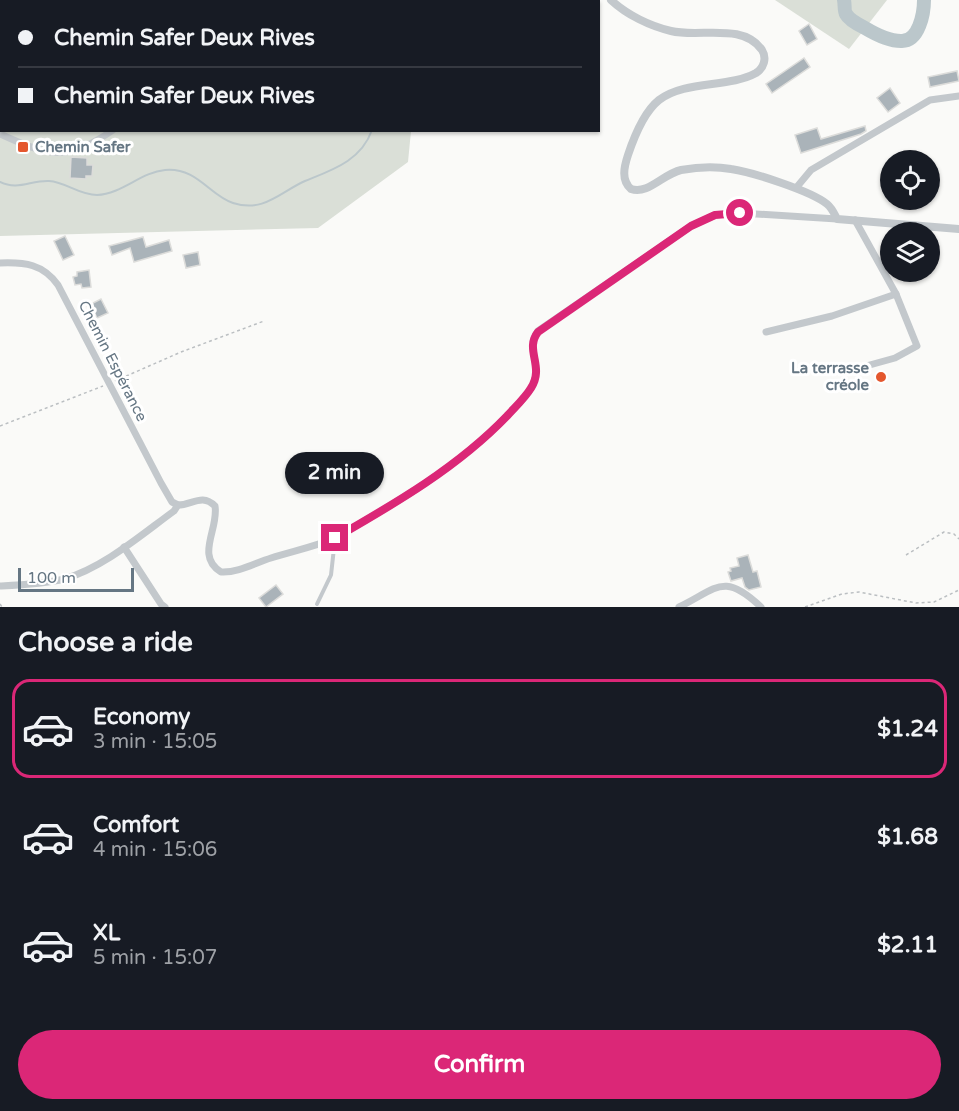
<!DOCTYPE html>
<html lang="en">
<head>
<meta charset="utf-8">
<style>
  body { margin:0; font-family:"Varela Round",sans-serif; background:#20242c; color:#f1f3f6; height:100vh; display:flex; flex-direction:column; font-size:22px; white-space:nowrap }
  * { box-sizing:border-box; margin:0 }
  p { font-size:20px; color:#9ea1a6 }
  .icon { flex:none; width:33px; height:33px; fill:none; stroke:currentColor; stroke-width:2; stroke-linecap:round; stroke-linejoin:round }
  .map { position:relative; height:607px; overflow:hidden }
  .drawer { display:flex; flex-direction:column; background:#171b24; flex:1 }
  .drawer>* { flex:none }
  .top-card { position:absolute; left:0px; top:0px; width:600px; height:132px; box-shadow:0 2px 4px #0004; display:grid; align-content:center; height:132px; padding:0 18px; background:#171b24 }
  .buttons { position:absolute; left:880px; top:150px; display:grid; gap:12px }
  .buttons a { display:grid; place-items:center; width:60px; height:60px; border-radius:50%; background:#171b24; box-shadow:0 2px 4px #0004; font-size:30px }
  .scale { position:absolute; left:18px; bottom:15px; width:116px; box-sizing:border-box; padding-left:6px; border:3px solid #657683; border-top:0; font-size:16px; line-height:21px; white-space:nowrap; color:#657683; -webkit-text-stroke:4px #fff; paint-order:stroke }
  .end { position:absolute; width:27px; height:27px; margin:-14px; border:8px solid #db2777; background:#fff; box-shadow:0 0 0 3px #fff }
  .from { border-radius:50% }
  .bubble { position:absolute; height:42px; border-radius:21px; background:#171b24; box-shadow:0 2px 4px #0004; font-size:20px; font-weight:800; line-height:42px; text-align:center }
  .top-card b { display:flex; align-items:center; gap:21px; height:57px; font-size:22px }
  .top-card b+b { border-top:2px solid #363941 }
  .top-card i { width:15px; height:15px; background:#f1f3f6 }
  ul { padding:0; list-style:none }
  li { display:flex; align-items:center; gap:18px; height:99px; margin:0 12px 9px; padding:0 6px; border:3px solid transparent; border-radius:18px }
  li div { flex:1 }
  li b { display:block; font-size:22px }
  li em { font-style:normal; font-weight:800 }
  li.selected { border-color:#db2777 }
  li>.icon { width:54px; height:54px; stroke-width:1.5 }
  h2 { padding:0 18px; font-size:27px; line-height:72px }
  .action { display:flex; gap:12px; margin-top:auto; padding:12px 18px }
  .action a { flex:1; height:69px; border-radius:36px; background:#db2777; color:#fff; font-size:24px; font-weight:800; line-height:69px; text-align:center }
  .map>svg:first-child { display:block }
  .green { fill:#dadfd7 }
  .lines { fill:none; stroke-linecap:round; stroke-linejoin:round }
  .stream { stroke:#bbc7cb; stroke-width:2 }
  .river { stroke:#bbc7cb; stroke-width:14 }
  .building { fill:#aab3b9; stroke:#dcdcda; stroke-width:1.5 }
  .path { stroke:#bbbfc2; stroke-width:1.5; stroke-dasharray:3 3; stroke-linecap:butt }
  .service { stroke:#c3c8cc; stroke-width:4 }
  .minor { stroke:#c3c8cc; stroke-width:7 }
  .tertiary { stroke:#c3c8cc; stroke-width:8 }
  .route { stroke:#db2777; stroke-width:8 }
  .poi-dot { fill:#e4572e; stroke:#fff; stroke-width:2 }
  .labels { text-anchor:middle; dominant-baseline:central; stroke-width:6; stroke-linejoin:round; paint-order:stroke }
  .poi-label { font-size:15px; font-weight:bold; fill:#657683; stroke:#fff; text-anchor:start }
  .street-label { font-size:15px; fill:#657683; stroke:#fff }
</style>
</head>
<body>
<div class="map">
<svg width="959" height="607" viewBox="0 0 959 607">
  <rect width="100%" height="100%" fill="#fafaf8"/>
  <g class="green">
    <polygon points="161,0 478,0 475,2"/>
    <polygon points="775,0 887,0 849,49"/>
    <polygon points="0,106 1,106 2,130 411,131 408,162 318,228 0,236"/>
  </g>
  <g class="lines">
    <g class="stream">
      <polyline points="354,2 356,0"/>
      <path d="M0,182C18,191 31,180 49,181C66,182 79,195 97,195C122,194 141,172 165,170C197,167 210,196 233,203C264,213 280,192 305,181C332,170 361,161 372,130"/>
    </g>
    <g class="river">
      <polyline points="414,0 426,0"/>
      <path d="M844,0C845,4 844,11 846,14C849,20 859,25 865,28C875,34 889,41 901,41C919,42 924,13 924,0"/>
    </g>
  </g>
  <g class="building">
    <polygon points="809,24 817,39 807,45 799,31"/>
    <polygon points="804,58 810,67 772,93 766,84"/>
    <polygon points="957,71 959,81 930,87 928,77"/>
    <polygon points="890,88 900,103 888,112 877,98"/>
    <polygon points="865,126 866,131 861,134 801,153 795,135 817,128 821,139"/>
    <polygon points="71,157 87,158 87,165 93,165 92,176 86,176 86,179 70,178"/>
    <polygon points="65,236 74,255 63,260 54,241"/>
    <polygon points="143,237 146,247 169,240 172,251 134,262 130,248 112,255 109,246"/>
    <polygon points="198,252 200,265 186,268 183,255"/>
    <polygon points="89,270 91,287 82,288 81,284 75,285 73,277 77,276 77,272"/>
    <polygon points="101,299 108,313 97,318 93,310 90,311 87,306"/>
    <polygon points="748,555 753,572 757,571 761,587 749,590 745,587 742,578 731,581 728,572 731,571 730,568 739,566 737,558"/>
    <polygon points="276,585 283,594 266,607 259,598"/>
  </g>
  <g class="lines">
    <g class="path">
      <polyline points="115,381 181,352 264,321"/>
      <polyline points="0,426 103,386"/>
      <polyline points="906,555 944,532 954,534 959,539"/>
      <polyline points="0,604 2,607"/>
      <polyline points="805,607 842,594 859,592 916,603 934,602 959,590"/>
    </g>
    <polyline class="service" points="317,604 331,575 335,539"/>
    <g class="minor">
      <polyline points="0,78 2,79"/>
      <path d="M0,134C48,156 67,162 113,130"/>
      <polyline points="796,188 811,170 930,100 959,96"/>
      <path d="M0,263C25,262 43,264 58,285L161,483L172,502L178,505"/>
      <polyline points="766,332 832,316 896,294"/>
      <polyline points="848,371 895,358 917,346 896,294 855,220"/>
      <polyline points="124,547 161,604 165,607"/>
      <path d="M0,586C21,585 44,584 64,579C103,568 141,535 174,511L178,505C192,505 202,493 215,506C219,529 195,556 221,572C238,573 255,563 271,558C293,551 314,547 335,538C396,503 458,467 507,416C515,407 525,399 531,388C545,366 524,350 538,331L691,226L715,215L740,213L837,219"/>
      <path d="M679,607C717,589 723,571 761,607"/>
    </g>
    <path class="tertiary" d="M611,0C627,15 650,26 671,31C699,38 743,22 762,50C767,58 764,68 756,73C729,88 685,80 659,100C644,112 634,137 628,155C624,167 621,180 631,189C648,195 663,174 681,170C697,167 715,166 731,169C752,172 811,191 827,204C832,208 834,213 837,219L959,229"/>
  </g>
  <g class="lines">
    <path class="route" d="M335,538C396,503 458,467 507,416C515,407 525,398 531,388C545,366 524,350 538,332L691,226L715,215L740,213"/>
  </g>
  <g class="poi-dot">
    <rect x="17" y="141" width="12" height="12" rx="3"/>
    <circle cx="881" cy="377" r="6"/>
  </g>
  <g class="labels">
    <g class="poi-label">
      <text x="35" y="147">Chemin Safer</text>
      <text x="869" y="368" text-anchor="end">La terrasse<tspan x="869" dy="17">créole</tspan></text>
    </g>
    <g class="street-label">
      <text transform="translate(113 361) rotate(63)">Chemin Espérance</text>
    </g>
  </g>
</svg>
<div class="buttons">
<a><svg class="icon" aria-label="locate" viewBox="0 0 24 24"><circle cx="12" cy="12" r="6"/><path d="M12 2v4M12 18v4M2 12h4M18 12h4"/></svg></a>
<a><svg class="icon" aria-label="layers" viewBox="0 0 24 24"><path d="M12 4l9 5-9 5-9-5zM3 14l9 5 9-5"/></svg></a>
</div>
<div class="scale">100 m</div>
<i class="end from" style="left:740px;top:213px"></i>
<i class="end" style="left:335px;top:538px"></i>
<div class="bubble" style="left:285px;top:452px;width:99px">2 min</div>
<div class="top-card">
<b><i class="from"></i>Chemin Safer Deux Rives</b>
<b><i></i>Chemin Safer Deux Rives</b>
</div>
</div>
<section class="drawer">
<h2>Choose a ride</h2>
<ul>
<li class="selected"><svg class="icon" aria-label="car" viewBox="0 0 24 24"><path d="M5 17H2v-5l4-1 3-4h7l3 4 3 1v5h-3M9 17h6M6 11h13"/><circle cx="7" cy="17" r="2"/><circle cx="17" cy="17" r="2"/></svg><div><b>Economy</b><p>3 min · 15:05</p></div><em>$1.24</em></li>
<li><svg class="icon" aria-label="car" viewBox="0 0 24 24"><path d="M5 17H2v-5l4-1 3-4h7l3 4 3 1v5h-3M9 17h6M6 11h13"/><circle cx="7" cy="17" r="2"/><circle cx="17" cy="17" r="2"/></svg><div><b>Comfort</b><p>4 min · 15:06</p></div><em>$1.68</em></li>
<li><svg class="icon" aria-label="car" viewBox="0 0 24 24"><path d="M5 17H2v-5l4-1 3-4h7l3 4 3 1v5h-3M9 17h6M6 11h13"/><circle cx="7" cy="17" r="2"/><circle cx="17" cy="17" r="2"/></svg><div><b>XL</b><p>5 min · 15:07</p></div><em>$2.11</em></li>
</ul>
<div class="action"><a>Confirm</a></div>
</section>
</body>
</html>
